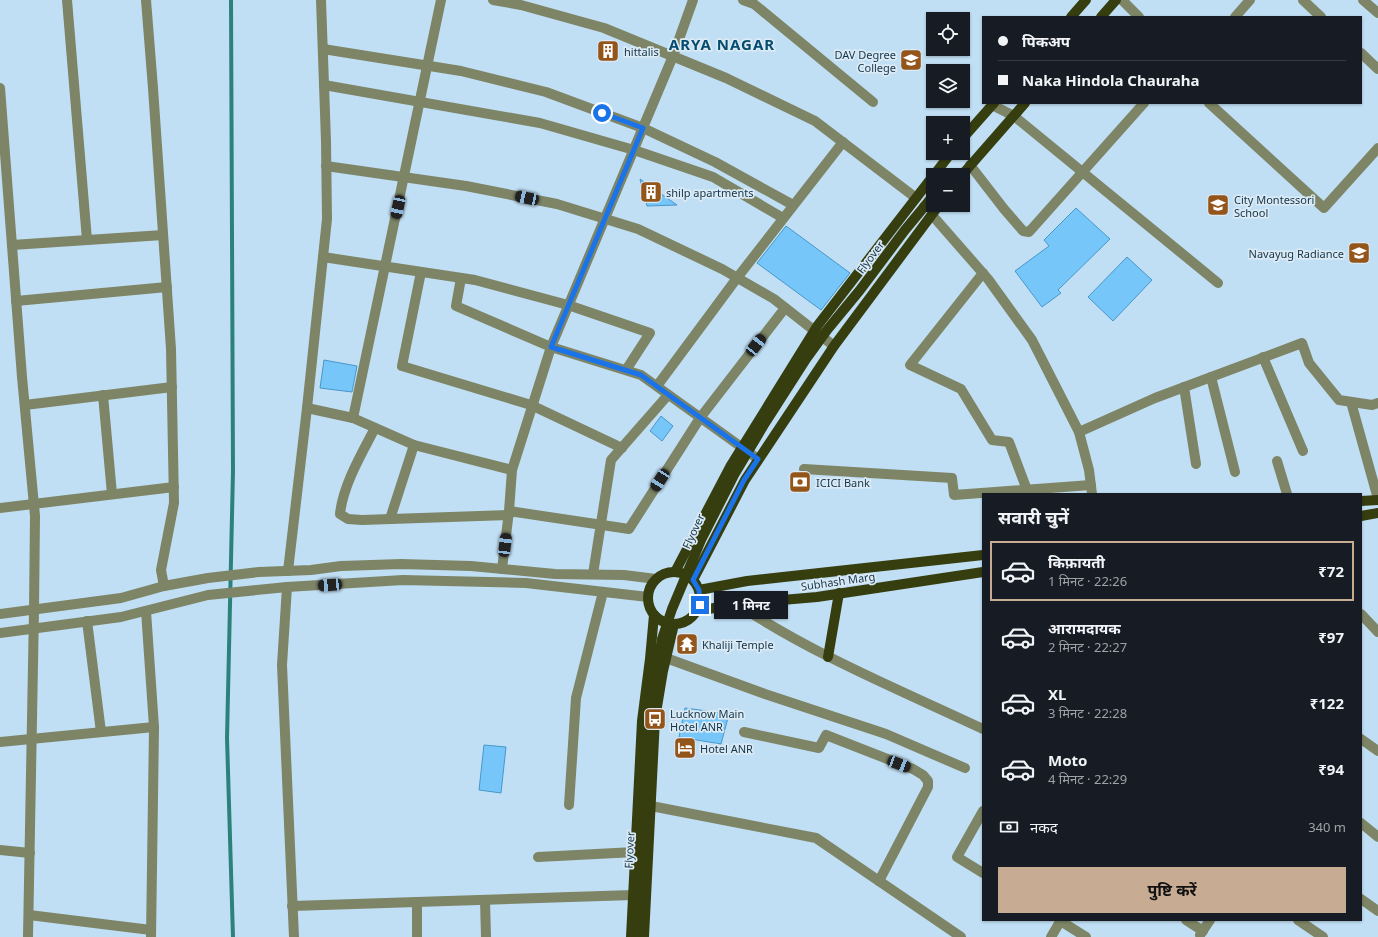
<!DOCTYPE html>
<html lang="hi">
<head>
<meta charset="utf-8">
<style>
  body { margin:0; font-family:"Noto Sans","Noto Sans Devanagari",sans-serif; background:#20242c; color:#f1f3f6; height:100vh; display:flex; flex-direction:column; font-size:15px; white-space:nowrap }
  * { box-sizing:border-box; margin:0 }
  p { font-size:13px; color:#9ea1a6 }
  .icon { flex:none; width:22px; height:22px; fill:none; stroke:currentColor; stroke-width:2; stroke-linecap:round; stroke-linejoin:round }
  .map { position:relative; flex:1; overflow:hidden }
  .panel { position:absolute; left:982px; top:493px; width:380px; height:428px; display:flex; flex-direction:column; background:#171b24; border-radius:0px; box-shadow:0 1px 3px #0004 }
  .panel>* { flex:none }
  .banner { position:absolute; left:982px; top:16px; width:380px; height:88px; border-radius:0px; box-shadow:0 1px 3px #0004; display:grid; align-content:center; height:88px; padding:0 16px; background:#171b24 }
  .buttons { position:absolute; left:926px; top:12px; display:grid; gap:8px }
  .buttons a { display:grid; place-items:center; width:44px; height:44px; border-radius:0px; background:#171b24; box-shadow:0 1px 3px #0004; font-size:20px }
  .end { position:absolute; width:18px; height:18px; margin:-9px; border:5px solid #1a73e8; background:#fff; box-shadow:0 0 0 2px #fff }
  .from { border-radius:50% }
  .bubble { position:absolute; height:28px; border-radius:0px; background:#171b24; box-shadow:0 1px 3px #0004; font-size:13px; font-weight:700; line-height:28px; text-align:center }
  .car { position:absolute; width:12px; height:24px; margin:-12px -6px; border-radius:5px; box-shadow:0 0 3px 1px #0007; background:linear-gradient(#222 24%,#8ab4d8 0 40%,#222 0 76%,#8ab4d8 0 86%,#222 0) }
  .banner b { display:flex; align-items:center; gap:14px; height:38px; font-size:15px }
  .banner b+b { border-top:1px solid #363941 }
  .banner i { width:10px; height:10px; background:#f1f3f6 }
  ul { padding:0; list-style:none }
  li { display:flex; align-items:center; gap:12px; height:60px; margin:0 8px 6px; padding:0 8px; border:2px solid transparent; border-radius:0px }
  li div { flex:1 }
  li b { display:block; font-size:15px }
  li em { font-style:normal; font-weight:700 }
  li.active { border-color:#c7ac93 }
  li>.icon { width:36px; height:36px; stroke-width:1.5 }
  h2 { padding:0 16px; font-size:18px; line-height:48px }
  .pay { display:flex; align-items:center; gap:10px; height:44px; padding:0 16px; font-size:15px }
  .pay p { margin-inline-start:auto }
  .cta { display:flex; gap:8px; margin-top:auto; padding:8px 16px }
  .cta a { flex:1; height:46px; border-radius:0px; background:#c7ac93; color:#111; font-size:16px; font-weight:700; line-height:46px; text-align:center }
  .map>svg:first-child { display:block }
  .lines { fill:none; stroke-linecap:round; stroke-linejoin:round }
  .stream { stroke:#2c827a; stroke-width:4 }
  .building { fill:#76c6fa; stroke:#4797c9 }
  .minor { stroke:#7d8566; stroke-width:10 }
  .major { stroke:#363e0f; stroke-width:10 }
  .major-bridge { stroke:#363e0f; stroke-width:10 }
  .route { stroke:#1a73e8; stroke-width:5 }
  .labels { text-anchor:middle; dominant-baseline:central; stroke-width:3.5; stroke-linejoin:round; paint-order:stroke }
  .poi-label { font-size:11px; fill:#133549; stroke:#dbeaf4; text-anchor:start }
  .street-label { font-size:11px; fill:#133549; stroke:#dbeaf4 }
  .district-label { font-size:15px; font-weight:bold; letter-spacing:1px; fill:#054c70; stroke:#dbeaf4 }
</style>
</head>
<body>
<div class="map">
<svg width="1378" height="937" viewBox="0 0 1378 937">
  <rect width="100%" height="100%" fill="#c1dff4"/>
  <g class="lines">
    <polyline class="stream" points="231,0 233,471 227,738 233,937"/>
  </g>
  <g class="building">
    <polygon points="640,179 677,205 647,206"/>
    <polygon points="1076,208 1110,239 1058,290 1061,293 1042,307 1015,271 1049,246 1044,240"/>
    <polygon points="786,226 850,273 821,310 757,263"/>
    <polygon points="1127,257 1152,280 1113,321 1088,297"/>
    <polygon points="324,360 357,366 352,392 320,388"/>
    <polygon points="661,416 673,426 662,441 650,431"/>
    <polygon points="685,708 729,714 721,744 679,737"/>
    <polygon points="484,745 506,747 501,793 479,790"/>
  </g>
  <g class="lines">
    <g class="minor">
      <polyline points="67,0 87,240"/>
      <polyline points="146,0 153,88 171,349 174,503 161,570 164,586"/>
      <polyline points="493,0 521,5 604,28 726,78 815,121 916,198"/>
      <polyline points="743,0 754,4 873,102"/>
      <polyline points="1122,0 1139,17"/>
      <polyline points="1303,0 1321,17"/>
      <polyline points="1363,0 1378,13"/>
      <polyline points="1235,17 1250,0"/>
      <polyline points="323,49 461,71 546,92 643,128 715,162 793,205"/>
      <polyline points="1361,53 1378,69"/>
      <polyline points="324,85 540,123 634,150 713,177 783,218"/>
      <polyline points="0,88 22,377 35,516 34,610 28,937"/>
      <polyline points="1209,103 1324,208 1378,148"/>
      <polyline points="992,105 1014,116 1218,283"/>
      <polyline points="970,165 1004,209 1023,231 1029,232 1144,103"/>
      <polyline points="326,166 466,186 557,204 638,229 722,269 774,299 834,346"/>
      <polyline points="932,215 988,279 1032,340 1079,432 1089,470 1092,494"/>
      <polyline points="12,245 163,235"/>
      <polyline points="323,257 475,280 568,305 650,333 626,370"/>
      <polyline points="421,272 402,366 531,405 622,448"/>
      <polyline points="983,273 910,365 961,389 992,440 1009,442 1027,490"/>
      <polyline points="461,278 456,306 551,347 641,375 758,459"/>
      <polyline points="16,301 167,287"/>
      <polyline points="1263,357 1303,451"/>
      <polyline points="1211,377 1235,472"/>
      <polyline points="657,386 737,278 843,142"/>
      <polyline points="1184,387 1196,464"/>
      <polyline points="103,395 112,494"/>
      <polyline points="1351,402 1378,499"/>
      <polyline points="25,405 172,387"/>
      <polyline points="307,408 353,418 414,445 512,470"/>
      <polyline points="353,418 441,0"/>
      <path d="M375,428C362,453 343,485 340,514L348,519L362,520L509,515"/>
      <polyline points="1079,432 1155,398 1302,343 1309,363 1339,400 1372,405 1378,403"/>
      <polyline points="1277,461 1287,494"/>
      <polyline points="804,469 952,478 954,495 1091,485"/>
      <polyline points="0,508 174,487"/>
      <polyline points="509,511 629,529 700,418 785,308"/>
      <polyline points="390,519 414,445"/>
      <polyline points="502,569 509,511 512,470 551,347 673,56 693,0"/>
      <polyline points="288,571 307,408 327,219 326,141 321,0"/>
      <polyline points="593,574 611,460 668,395"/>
      <polyline points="287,587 282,665 294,937"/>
      <path d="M737,604C814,655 900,690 983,729"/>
      <polyline points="146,611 154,727 151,937"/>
      <polyline points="0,614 121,598 164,586 208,578 259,572 311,570 341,566 401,564 471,566 555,574 624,575 656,579"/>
      <polyline points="1361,614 1378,632"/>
      <polyline points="87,621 101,732"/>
      <polyline points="0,633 121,617 208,595 287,587 403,580 526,583 648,597"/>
      <polyline points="666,658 765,694 886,734 965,768"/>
      <polyline points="744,732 819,748 826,735 913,769 923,775 928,781 928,787 879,881"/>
      <polyline points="1361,739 1378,751"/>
      <polyline points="0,742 154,727"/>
      <polyline points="569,805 576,698 603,592"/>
      <polyline points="651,806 816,838 961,937"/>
      <polyline points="983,811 957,857 983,873"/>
      <polyline points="1361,823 1378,837"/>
      <polyline points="0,850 30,853"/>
      <polyline points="538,857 635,852"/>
      <polyline points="1361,899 1378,911"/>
      <polyline points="485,900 486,937"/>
      <polyline points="417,902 417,937"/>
      <polyline points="292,906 633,895"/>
      <polyline points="29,915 151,930"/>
      <polyline points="1059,920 1086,937"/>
      <polyline points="1186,920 1203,931"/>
      <polyline points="1298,920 1323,937"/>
      <polyline points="1200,935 1210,920"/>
      <polyline points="1051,937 1061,920"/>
    </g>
    <g class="major">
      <polyline points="1071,17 1086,0"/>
      <polyline points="1101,17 1116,0"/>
      <polyline points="963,138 994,103"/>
      <polyline points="934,175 951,153"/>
      <polyline points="962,175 1025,103"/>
      <polyline points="924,207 933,196"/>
      <polyline points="1361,501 1378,500"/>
      <polyline points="1361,516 1378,513"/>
      <circle cx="674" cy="598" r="26"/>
      <polyline points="675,572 730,467 818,325 933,176"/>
      <polyline points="693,580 745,480 834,346 939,205"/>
      <polyline points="699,590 747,581 983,555"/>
      <polyline points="697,611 737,604 817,597 983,572"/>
      <polyline points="828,657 839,593"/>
      <polyline points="631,937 642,721 650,659 654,615"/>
      <polyline points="644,937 655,719 663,671 674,624"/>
    </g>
    <polyline class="major-bridge" points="637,937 644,802 650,710 662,639 672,609 701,540 734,475 765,423 806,359 827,330 860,290 905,230 924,207"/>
  </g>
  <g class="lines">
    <polyline class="route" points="602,113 643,128 551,347 641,375 758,459 744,480 693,580 699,590 700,605"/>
  </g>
  <defs>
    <g id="building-square" transform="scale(1.15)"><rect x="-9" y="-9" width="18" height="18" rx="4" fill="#94551b" stroke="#dbeaf4"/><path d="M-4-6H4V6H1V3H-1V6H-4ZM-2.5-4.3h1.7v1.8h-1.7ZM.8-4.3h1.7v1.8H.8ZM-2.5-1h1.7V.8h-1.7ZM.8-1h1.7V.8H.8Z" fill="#fff"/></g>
    <g id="university-square" transform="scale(1.15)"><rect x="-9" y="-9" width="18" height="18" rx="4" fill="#94551b" stroke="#dbeaf4"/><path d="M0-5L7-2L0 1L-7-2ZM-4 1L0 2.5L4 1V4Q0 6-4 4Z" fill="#fff"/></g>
    <g id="school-square" transform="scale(1.15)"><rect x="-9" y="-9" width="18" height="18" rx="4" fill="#94551b" stroke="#dbeaf4"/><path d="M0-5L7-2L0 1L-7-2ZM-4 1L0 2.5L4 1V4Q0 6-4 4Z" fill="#fff"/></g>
    <g id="bank-square" transform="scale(1.15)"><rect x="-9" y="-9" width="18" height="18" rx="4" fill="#94551b" stroke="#dbeaf4"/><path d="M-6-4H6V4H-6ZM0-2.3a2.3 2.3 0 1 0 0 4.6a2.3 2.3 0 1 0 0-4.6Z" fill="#fff"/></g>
    <g id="temple-square" transform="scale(1.15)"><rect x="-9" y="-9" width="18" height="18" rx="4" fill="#94551b" stroke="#dbeaf4"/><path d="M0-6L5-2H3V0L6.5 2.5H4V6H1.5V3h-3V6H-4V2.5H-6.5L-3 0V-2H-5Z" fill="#fff"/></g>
    <g id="bus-square" transform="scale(1.15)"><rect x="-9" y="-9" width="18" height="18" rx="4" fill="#94551b" stroke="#dbeaf4"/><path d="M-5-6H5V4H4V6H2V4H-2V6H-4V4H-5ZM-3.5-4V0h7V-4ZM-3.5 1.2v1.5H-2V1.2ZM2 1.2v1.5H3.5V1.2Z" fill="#fff"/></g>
    <g id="hotel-square" transform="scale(1.15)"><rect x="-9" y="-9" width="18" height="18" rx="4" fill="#94551b" stroke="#dbeaf4"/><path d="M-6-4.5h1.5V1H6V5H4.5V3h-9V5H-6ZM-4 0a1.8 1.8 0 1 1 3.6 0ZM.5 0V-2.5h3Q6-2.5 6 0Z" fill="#fff"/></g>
  </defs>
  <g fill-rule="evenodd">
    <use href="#building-square" x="608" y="51"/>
    <use href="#university-square" x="911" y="60"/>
    <use href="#building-square" x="651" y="192"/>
    <use href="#school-square" x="1218" y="205"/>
    <use href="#school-square" x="1359" y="253"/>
    <use href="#bank-square" x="800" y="482"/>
    <use href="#temple-square" x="687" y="644"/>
    <use href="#bus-square" x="655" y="719"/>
    <use href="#hotel-square" x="685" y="748"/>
  </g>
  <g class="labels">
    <g class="poi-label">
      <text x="624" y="51">hittalis</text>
      <text x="896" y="54" text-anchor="end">DAV Degree<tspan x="896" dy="13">College</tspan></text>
      <text x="666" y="192">shilp apartments</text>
      <text x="1234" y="199">City Montessori<tspan x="1234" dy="13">School</tspan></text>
      <text x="1344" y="253" text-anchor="end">Navayug Radiance</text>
      <text x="816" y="482">ICICI Bank</text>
      <text x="702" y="644">Khaliji Temple</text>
      <text x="670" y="713">Lucknow Main<tspan x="670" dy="13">Hotel ANR</tspan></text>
      <text x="700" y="748">Hotel ANR</text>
    </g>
    <g class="street-label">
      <text transform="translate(870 257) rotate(-53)">Flyover</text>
      <text transform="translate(693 531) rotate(-65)">Flyover</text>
      <text transform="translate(838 581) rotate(-8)">Subhash Marg</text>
      <text transform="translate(629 850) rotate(-87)">Flyover</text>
    </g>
    <g class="district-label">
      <text x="722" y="44">ARYA NAGAR</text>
    </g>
  </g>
</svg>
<div class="buttons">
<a><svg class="icon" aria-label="locate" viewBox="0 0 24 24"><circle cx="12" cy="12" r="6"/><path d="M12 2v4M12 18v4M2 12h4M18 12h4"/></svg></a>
<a><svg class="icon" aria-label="layers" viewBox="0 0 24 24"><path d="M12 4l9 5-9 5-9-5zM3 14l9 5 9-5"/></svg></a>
<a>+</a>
<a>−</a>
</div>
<i class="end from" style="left:602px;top:113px"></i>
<i class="end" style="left:700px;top:605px"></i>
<div class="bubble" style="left:714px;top:591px;width:74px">1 मिनट</div>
<i class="car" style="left:527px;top:198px;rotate:282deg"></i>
<i class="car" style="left:398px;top:207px;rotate:192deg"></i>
<i class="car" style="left:756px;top:345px;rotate:38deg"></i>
<i class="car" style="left:660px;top:480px;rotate:213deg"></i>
<i class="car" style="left:505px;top:545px;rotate:7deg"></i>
<i class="car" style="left:330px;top:585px;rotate:266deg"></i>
<i class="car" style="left:899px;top:764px;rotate:111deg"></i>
<div class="banner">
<b><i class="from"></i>पिकअप</b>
<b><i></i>Naka Hindola Chauraha</b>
</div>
<section class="panel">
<h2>सवारी चुनें</h2>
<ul>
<li class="active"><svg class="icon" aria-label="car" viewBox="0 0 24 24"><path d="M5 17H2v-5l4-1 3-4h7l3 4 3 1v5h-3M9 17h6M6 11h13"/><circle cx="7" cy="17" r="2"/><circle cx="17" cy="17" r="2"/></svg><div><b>किफ़ायती</b><p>1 मिनट · 22:26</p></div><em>₹72</em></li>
<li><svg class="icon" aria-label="car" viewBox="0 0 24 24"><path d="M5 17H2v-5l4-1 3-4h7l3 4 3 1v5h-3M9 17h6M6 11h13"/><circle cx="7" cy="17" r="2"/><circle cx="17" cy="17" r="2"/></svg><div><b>आरामदायक</b><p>2 मिनट · 22:27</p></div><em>₹97</em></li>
<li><svg class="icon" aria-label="car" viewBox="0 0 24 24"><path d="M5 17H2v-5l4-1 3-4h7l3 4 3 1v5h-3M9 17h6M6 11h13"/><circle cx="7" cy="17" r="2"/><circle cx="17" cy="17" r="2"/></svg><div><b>XL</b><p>3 मिनट · 22:28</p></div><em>₹122</em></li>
<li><svg class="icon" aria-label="car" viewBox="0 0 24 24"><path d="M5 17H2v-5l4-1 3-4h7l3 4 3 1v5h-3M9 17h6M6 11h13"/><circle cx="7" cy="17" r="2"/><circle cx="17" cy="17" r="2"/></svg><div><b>Moto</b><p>4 मिनट · 22:29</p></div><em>₹94</em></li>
</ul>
<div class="pay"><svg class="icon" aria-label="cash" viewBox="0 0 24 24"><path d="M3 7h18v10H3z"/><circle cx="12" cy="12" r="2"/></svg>नकद<p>340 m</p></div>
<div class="cta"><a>पुष्टि करें</a></div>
</section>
</div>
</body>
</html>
